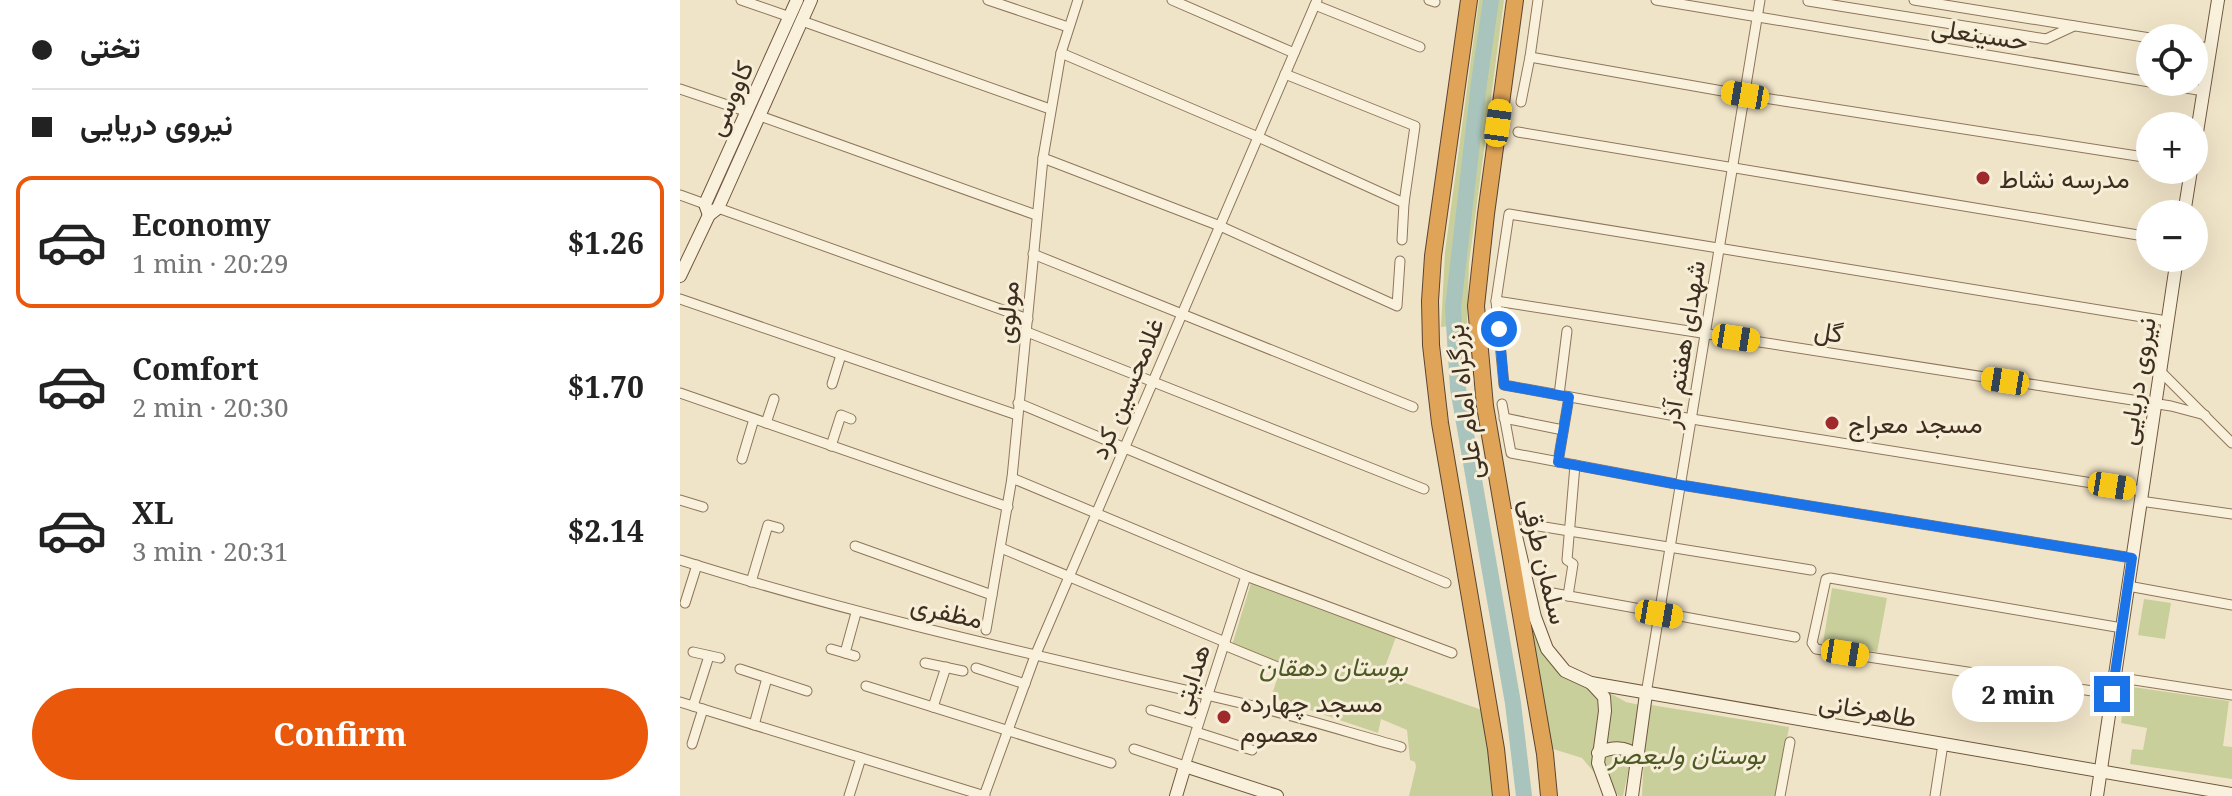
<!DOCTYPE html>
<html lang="en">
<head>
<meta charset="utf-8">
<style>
  body { margin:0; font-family:"Noto Serif",Vazirmatn,serif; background:#f6f6f6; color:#222; height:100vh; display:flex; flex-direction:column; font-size:30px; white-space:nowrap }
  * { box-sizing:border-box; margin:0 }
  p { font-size:26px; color:#767676 }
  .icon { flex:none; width:44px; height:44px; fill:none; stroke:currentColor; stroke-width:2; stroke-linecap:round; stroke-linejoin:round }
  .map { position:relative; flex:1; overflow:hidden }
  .details { display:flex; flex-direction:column; background:#fff; width:680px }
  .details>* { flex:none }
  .top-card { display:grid; align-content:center; height:176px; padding:0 32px; background:#fff }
  .buttons { position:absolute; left:1456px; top:24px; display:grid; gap:16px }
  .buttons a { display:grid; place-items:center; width:72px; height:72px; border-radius:50%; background:#fff; box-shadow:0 8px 32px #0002; font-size:40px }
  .end { position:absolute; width:36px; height:36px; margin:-18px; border:10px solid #1a73e8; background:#fff; box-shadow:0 0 0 4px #fff }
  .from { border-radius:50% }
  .bubble { position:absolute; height:56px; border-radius:28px; background:#fff; box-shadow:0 8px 32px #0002; font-size:26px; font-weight:700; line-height:56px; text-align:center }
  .car { position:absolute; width:24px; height:48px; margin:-24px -12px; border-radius:10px; box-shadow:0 0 6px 2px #0007; background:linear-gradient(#f5c518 24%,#345 0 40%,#f5c518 0 76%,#345 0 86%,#f5c518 0) }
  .top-card b { display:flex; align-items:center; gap:28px; height:76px; font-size:30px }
  .top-card b+b { border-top:2px solid #e0e0e0 }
  .top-card i { width:20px; height:20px; background:#222 }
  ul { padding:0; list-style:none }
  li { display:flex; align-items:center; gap:24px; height:132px; margin:0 16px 12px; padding:0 16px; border:4px solid transparent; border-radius:16px }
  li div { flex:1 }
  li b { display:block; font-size:30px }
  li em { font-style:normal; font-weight:700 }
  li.selected { border-color:#ea580c }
  li>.icon { width:72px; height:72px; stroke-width:1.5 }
  .action { display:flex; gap:16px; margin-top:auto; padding:16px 32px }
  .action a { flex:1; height:92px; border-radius:48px; background:#ea580c; color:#fff; font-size:32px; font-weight:700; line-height:92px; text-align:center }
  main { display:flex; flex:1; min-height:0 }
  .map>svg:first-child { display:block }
  .green { fill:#c9cf9b }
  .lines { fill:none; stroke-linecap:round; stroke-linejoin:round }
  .river { stroke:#a9c4bc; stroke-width:16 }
  .street-casing { stroke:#8d765c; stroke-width:11 }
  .secondary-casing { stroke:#6f573f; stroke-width:14 }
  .highway-casing { stroke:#5b4430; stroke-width:18 }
  .street { stroke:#faf1dc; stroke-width:9 }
  .secondary { stroke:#faf1dc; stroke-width:12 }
  .highway { stroke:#e0a458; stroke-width:16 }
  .route { stroke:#1a73e8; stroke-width:10 }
  .poi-dot { fill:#9e2a2b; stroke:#f7eed8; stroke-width:3 }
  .labels { text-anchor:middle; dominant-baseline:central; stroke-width:6; stroke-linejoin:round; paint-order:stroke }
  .street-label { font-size:26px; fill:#3d2e20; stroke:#f7eed8 }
  .poi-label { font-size:26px; fill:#3d2e20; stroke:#f7eed8; text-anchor:start }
  .park-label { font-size:26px; font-style:italic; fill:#4d5a26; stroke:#f7eed8 }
</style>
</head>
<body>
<main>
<section class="details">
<div class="top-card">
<b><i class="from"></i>تختی</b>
<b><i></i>نیروی دریایی</b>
</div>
<ul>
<li class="selected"><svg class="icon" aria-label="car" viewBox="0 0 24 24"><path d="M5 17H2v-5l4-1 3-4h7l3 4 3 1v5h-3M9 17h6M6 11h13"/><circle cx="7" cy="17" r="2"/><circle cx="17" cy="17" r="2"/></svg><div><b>Economy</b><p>1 min · 20:29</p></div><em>$1.26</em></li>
<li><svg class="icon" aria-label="car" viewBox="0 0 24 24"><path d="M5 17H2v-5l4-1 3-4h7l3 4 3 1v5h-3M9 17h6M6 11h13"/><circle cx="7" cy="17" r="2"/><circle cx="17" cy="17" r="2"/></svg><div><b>Comfort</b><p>2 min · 20:30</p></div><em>$1.70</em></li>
<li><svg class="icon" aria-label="car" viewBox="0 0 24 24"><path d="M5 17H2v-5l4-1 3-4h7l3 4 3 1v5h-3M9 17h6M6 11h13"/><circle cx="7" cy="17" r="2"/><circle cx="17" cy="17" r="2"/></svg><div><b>XL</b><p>3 min · 20:31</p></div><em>$2.14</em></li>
</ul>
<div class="action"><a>Confirm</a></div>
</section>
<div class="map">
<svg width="1552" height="796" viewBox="0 0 1552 796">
  <rect width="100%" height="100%" fill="#f0e4c8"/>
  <g class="green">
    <polygon points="799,0 824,0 789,263 787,324 761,327 765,252"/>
    <polygon points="572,580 716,637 702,675 802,710 813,766 815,796 729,796 736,767 735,762 730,760 727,730 701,719 698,733 591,697 602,665 552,645"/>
    <polygon points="1152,588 1207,598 1197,652 1143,643"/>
    <polygon points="1464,599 1491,603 1485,639 1458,635"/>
    <path d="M844,613C857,630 861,653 875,669C889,683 910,685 922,700L912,759L918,777L902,758L870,748Z"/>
    <polygon points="1446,686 1549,701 1543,746 1552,747 1552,779 1450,764 1452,749 1463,750 1467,728 1441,723"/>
    <polygon points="921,688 946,702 960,705 952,745 923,744"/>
    <polygon points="971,705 1109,727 1097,796 962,796 964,753"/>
    <polygon points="932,754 941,754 951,759 943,796 938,796 921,759"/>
  </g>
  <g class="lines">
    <polyline class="river" points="811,0 799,83 773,308 778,388 833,703 844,796"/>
    <g class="street-casing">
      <g id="street">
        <polyline points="61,0 110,17"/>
        <polyline points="308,0 388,27"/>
        <polyline points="492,0 614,53"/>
        <polyline points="749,0 755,2"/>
        <polyline points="976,0 1524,91"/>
        <polyline points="1234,0 1470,38"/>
        <polyline points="1128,1 1366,39 1394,26"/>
        <polyline points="635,5 740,47"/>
        <polyline points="122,21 370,109"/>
        <polyline points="1514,46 1530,48"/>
        <polyline points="381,53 578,137 724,203 722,240"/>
        <polyline points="850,57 1065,95 1470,158"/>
        <polyline points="605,74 735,126 724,203"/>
        <polyline points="0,89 68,112"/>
        <polyline points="841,102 850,57 858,0"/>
        <polyline points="80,116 356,215"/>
        <polyline points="838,132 1470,237"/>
        <polyline points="363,158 540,226 717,306 720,261"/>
        <polyline points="0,195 25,204"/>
        <polyline points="38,208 348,319"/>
        <polyline points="353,254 733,407"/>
        <polyline points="0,299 337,415"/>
        <polyline points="816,301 1491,406 1525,415"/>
        <polyline points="347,332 744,489"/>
        <polyline points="1479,370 1552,443"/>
        <polyline points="152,384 161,355"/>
        <polyline points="0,393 328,507"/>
        <polyline points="879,395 887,331"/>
        <polyline points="338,403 766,583"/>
        <polyline points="822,404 831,453 1001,485 1452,558"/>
        <polyline points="824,418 883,430"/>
        <polyline points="86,423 94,399"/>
        <polyline points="151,446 161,415 171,419"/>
        <polyline points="62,459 74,419"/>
        <polyline points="878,462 889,397"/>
        <polyline points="332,478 566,576 772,653"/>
        <polyline points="1462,491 1012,419 824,385 816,301 829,214 1487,321"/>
        <polyline points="0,500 23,507"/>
        <polyline points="1460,501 1552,514"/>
        <polyline points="846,524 1131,570"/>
        <polyline points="175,546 312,595"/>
        <polyline points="321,548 545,642"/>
        <path d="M0,560C187,619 378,660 569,705C620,717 670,733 721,747"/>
        <polyline points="71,582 88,525 99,528"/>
        <polyline points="1448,586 1552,605"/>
        <polyline points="867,592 1115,637"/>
        <polyline points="888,596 893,564 887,560 895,465"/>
        <polyline points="5,603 17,565"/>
        <polyline points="306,630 332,478 363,158 381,53 398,0"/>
        <polyline points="544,645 600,668"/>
        <polyline points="151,649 165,653"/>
        <polyline points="13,652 40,658"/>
        <polyline points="175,656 165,653 176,613"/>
        <polyline points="245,663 283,671"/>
        <polyline points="296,668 345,684"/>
        <polyline points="60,669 127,691"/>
        <polyline points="1435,677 1552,695"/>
        <polyline points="186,686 431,763"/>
        <polyline points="966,694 1080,0"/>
        <polyline points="1432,694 1136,649 1132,643 1146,579 1150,578 1442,628"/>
        <polyline points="0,702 305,796"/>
        <polyline points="13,706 29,656"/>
        <polyline points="253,707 266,667"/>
        <polyline points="471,710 518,724"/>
        <polyline points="74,725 87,678"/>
        <polyline points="516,732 572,750"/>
        <polyline points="12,744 23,709"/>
        <polyline points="454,749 505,766 566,576"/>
        <polyline points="169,796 181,758"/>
        <polyline points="304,796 355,656 637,0"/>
        <polyline points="1100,796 1110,742"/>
        <polyline points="1255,796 1263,744"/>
      </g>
    </g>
    <g class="secondary-casing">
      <g id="secondary">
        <polyline points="1514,151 1538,0"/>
        <polyline points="1504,214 1511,170"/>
        <polyline points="29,215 25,204 117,0"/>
        <polyline points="0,276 29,215 38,208 131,0"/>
        <polyline points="831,515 855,617 867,649 885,671 911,683 924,697 925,711 918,763 930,796"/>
        <polyline points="911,683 1552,794"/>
        <path d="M918,753C932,747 946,745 957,757"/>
        <polyline points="496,796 505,766 597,796"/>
        <polyline points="952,796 966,694"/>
        <polyline points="1417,796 1497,258"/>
      </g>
    </g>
    <g class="highway-casing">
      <g id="highway">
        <polyline points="789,0 753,256 750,301 751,345 760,423 816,749 821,796"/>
        <polyline points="835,0 806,214 796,306 805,406 865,754 869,796"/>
      </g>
    </g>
    <use href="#street" class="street"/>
    <use href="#secondary" class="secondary"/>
    <use href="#highway" class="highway"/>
  </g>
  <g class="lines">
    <polyline class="route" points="819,329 824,385 889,397 878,462 1001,485 1452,558 1432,694"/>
  </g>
  <g class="poi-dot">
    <circle cx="1303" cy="178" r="8"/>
    <circle cx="1152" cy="423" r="8"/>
    <circle cx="544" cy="717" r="8"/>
  </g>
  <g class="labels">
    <g class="street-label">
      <text transform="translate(1300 33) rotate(9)">حسینعلی</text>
      <text transform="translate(49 98) rotate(-66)">کاووسی</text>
      <text transform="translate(326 312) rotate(-85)">مولوی</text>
      <text transform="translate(1149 331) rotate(9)">گل</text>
      <text transform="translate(1002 344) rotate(-81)">شهدای هفتم آذر</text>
      <text transform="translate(1456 381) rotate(-81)">نیروی دریایی</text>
      <text transform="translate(446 388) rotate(-67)">غلامحسین کرد</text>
      <text transform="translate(783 402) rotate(-97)">بزرگراه امام علی</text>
      <text transform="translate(865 561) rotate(76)">سلمان طرقی</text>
      <text transform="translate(267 611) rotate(13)">مظفری</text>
      <text transform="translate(510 679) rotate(-72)">هدایتی</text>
      <text transform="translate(1188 709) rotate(10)">طاهرخانی</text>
    </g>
    <g class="poi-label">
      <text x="1319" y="178">مدرسه نشاط</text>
      <text x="1168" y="423">مسجد معراج</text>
      <text x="560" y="702">مسجد چهارده<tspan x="560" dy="30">معصوم</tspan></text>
    </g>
    <g class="park-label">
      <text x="653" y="666">بوستان دهقان</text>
      <text x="1007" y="754">بوستان ولیعصر</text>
    </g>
  </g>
</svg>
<div class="buttons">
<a><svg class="icon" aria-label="locate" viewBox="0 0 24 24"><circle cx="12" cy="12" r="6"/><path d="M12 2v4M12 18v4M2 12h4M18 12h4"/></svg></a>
<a>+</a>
<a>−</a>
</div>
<i class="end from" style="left:819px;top:329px"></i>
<i class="end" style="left:1432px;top:694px"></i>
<div class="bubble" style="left:1272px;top:666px;width:132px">2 min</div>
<i class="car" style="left:1065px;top:95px;rotate:280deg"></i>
<i class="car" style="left:818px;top:123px;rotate:8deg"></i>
<i class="car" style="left:1056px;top:338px;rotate:99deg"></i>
<i class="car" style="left:1325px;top:381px;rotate:279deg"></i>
<i class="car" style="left:1432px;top:486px;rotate:99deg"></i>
<i class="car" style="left:979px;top:614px;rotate:100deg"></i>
<i class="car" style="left:1165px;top:653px;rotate:99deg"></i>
</div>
</main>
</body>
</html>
